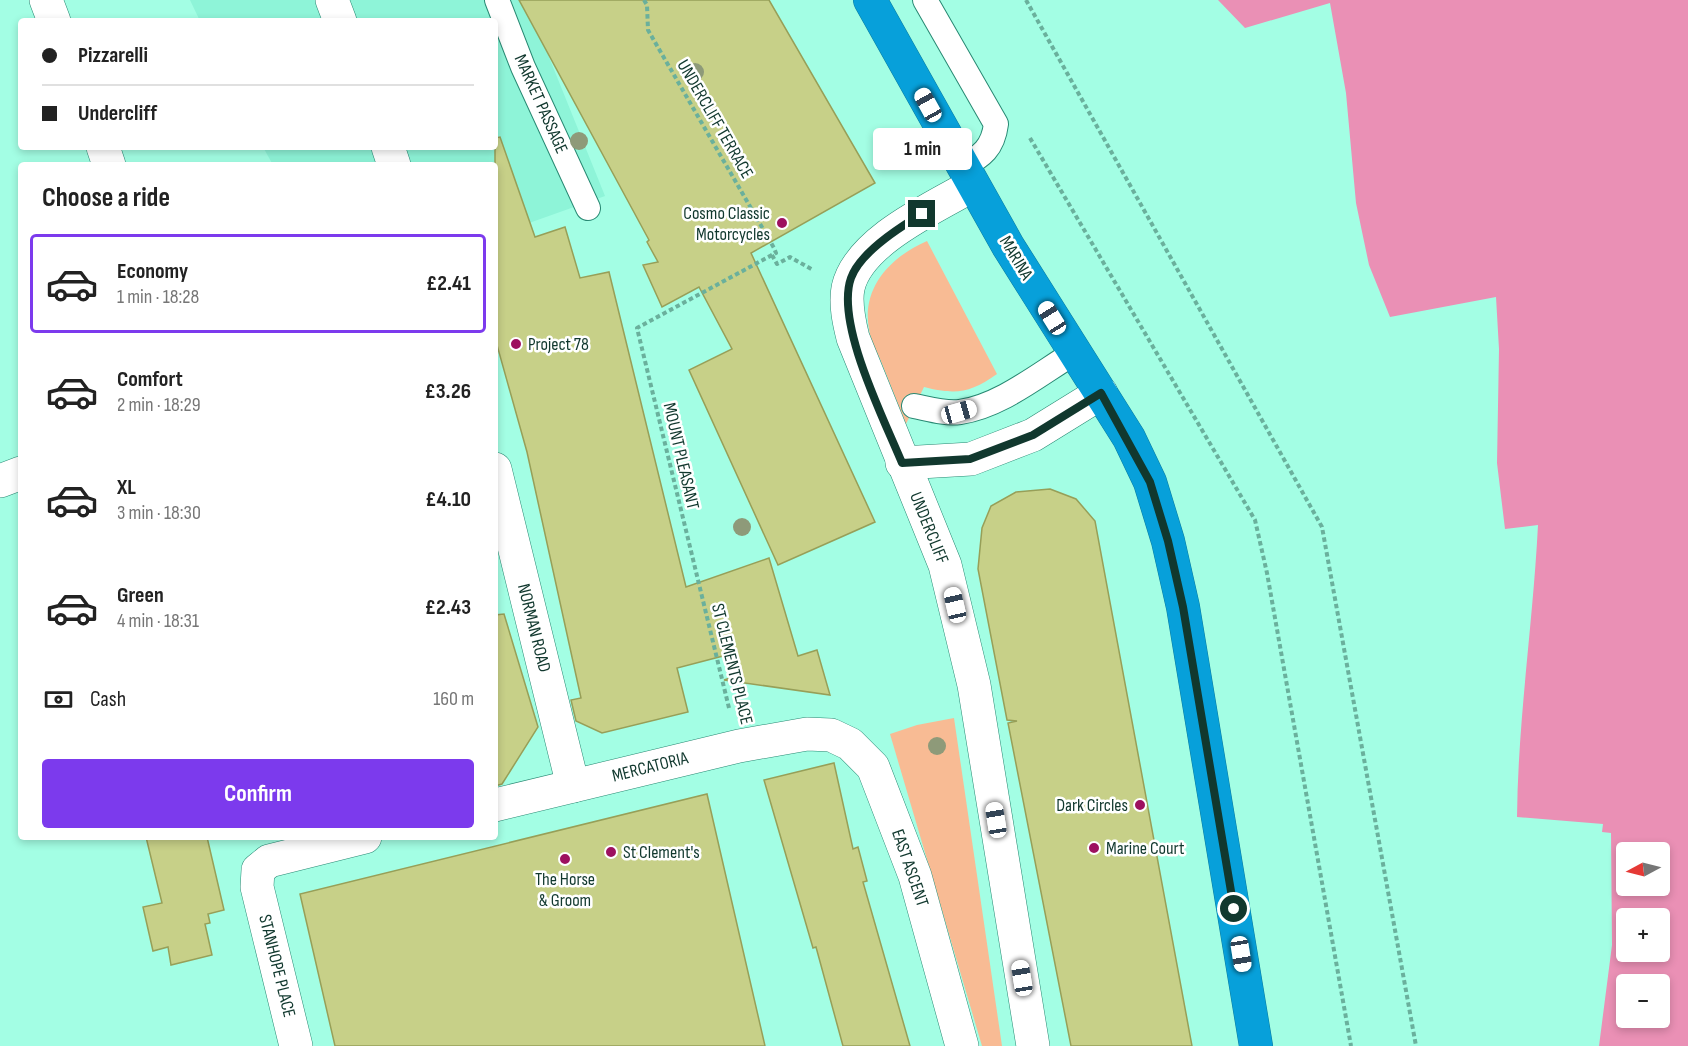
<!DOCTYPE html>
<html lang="en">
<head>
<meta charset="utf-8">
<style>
  body { margin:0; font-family:"Sofia Sans Condensed",sans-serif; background:#f2f2f2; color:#222; height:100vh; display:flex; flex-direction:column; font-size:22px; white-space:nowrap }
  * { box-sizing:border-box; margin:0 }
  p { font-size:20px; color:#767676 }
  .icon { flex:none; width:33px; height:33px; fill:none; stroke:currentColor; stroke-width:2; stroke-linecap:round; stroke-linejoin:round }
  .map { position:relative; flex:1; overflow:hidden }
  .panel { position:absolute; left:18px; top:162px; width:480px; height:678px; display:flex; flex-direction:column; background:#fff; border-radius:6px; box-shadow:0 3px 9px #0003 }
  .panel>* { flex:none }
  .hud { position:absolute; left:18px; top:18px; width:480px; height:132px; border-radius:6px; box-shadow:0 3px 9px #0003; display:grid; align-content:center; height:132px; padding:0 24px; background:#fff }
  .needle { width:39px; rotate:263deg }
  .controls { position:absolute; left:1616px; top:842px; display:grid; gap:12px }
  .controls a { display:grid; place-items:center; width:54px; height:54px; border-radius:6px; background:#fff; box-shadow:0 3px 9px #0003; font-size:30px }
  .end { position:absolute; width:27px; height:27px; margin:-14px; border:8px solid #11382e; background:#fff; box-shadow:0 0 0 3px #fff }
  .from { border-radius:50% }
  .bubble { position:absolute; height:42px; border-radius:6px; background:#fff; box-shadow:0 3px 9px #0003; font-size:20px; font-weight:700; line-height:42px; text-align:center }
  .car { position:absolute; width:18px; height:36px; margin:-18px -9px; border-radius:8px; box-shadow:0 0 4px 2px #0007; background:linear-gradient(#fff 24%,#345 0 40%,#fff 0 76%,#345 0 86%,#fff 0) }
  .hud b { display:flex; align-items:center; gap:21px; height:57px; font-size:22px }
  .hud b+b { border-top:2px solid #e0e0e0 }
  .hud i { width:15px; height:15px; background:#222 }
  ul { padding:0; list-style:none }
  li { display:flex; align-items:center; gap:18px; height:99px; margin:0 12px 9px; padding:0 12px; border:3px solid transparent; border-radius:6px }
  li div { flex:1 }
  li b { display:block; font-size:22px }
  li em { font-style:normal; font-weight:700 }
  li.current { border-color:#7c3aed }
  li>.icon { width:54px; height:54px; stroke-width:1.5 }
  h2 { padding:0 24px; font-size:27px; line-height:72px }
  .pay { display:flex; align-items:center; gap:15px; height:66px; padding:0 24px; font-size:22px }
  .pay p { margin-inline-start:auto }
  .action { display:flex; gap:12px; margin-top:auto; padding:12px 24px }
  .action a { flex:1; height:69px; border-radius:6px; background:#7c3aed; color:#fff; font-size:24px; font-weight:700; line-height:69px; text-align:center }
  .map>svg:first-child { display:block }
  .built { fill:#8ef4d8 }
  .green { fill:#f8bb94 }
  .water { fill:#ea90b5; fill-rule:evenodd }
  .building { fill:#c7d088; stroke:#979f58; stroke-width:1.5 }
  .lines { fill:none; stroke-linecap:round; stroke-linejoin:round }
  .lane-casing { stroke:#288973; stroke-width:26 }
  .street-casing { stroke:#288973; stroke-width:34 }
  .highway-casing { stroke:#0a7c9e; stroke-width:34 }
  .path { stroke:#6ab09c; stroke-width:4; stroke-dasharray:4.5 3; stroke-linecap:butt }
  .lane { stroke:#fff; stroke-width:24 }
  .street { stroke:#fff; stroke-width:33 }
  .highway { stroke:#07a0da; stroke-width:33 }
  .tree { fill:#8e9a79 }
  .route { stroke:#11382e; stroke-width:8 }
  .poi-dot { fill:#9d115f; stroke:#fff; stroke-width:2 }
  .labels { text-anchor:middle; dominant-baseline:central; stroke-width:5; stroke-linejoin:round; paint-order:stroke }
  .street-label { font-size:18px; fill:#11382e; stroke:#fff }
  .poi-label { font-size:18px; fill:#11382e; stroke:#fff; text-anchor:start }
</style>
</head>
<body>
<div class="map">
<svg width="1688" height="1046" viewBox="0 0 1688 1046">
  <rect width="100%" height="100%" fill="#a3fee4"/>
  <polygon class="built" points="190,0 526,0 605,196 495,235 495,165 273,165 263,147 495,147 495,21 200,21"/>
  <g class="green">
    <path d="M927,241L997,374C970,393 956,395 924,387L906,424C897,402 889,381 880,359C876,350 870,339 869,329C861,287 892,256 927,241Z"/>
    <polygon points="954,718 1002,1046 982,1046 890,734 917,725"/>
  </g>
  <path class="water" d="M1218,0H1688V1046H1599L1612,945L1611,833L1602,832L1603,824L1517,817C1518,719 1533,623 1538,525L1505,529L1497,463L1499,349L1496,297L1390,317L1369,265L1356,203L1346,93L1330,3L1245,28ZM1626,852H1659V885H1626ZM1626,918H1659V951H1626ZM1626,984H1659V1017H1626Z"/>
  <g class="building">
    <polygon points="519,0 769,0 875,183 751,253 875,522 778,565 689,370 732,349 699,287 662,307 643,265 658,262 647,242 649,240"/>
    <polygon points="500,137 535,237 565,227 580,278 609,272 686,587 769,558 798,656 817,650 830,695 724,680 733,677 727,655 677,668 688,712 602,733 576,721 571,700 581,698 527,452 495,338 495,138"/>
    <polygon points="1050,489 1076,499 1095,521 1192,1046 1071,1046 1008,723 1017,721 1007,720 978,569 982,528 991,506 1016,492"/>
    <polygon points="504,614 538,727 502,784 495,786 495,615"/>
    <polygon points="834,763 853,849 858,847 867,881 863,882 910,1046 843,1046 816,947 813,948 764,780"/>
    <polygon points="707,794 765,1046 335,1046 300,894"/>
    <polygon points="146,837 207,837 224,910 208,914 210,923 205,924 212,955 171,965 168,947 153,951 143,907 162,903"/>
  </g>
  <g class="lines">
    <g class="lane-casing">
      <g id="lane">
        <polyline points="497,0 523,67 588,208"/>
        <path d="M925,0L996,124C993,148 982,156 962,167"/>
        <path d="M914,406C929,409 945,414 960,412C1001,406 1039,374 1074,353"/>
      </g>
    </g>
    <g class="street-casing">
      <g id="street">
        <polyline points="46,0 54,21"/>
        <polyline points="332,0 340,21"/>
        <polyline points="103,147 109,165"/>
        <polyline points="388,147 394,165"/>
        <path d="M973,185C935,207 858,241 848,288C845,304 849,322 853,338L945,565L974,685L1033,1046"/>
        <polyline points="902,463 971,459 1033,435 1101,393"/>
        <polyline points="495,469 573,786"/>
        <polyline points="0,481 21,473"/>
        <polyline points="495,805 739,746 807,734 831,735 850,744 873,767 915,876 962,1046"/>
        <polyline points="296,1046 257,887 258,870 269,861 365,837"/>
      </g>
    </g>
    <g class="highway-casing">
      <polyline id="highway" points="870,0 1008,246 1129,438 1150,482 1168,541 1183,607 1256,1046"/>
    </g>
    <g class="path">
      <polyline points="644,0 647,5 648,30 774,248 776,253 772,255 777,264 790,257 813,270"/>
      <polyline points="1026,0 1322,527 1416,1046"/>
      <polyline points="1030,138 1255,520 1267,573 1351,1046"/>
      <polyline points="729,708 637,328 772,255"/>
    </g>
    <use href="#lane" class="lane"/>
    <use href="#street" class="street"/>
    <use href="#highway" class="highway"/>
  </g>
  <g class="tree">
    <circle cx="695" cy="72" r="9"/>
    <circle cx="579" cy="141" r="9"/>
    <circle cx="742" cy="527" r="9"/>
    <circle cx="937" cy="746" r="9"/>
  </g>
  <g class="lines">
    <path class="route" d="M922,214C900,227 860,253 851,278C835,323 884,419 902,463L970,459L1033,435L1101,393L1150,482L1168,541L1183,607L1234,909"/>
  </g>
  <g class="poi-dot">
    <circle cx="782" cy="223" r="6"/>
    <circle cx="516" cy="344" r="6"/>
    <circle cx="1140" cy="805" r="6"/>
    <circle cx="1094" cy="848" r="6"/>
    <circle cx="611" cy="852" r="6"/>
    <circle cx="565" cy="859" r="6"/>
  </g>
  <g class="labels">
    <g class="street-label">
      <text transform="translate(541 104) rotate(66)">MARKET PASSAGE</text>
      <text transform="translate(715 119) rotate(60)">UNDERCLIFF TERRACE</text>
      <text transform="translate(1016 258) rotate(59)">MARINA</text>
      <text transform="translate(681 456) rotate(77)">MOUNT PLEASANT</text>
      <text transform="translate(929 528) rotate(68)">UNDERCLIFF</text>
      <text transform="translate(534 628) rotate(76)">NORMAN ROAD</text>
      <text transform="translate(732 664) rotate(76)">ST CLEMENTS PLACE</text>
      <text transform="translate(650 767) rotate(-14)">MERCATORIA</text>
      <text transform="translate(910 868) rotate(71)">EAST ASCENT</text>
      <text transform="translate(277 966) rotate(76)">STANHOPE PLACE</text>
    </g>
    <g class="poi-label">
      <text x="770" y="213" text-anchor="end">Cosmo Classic<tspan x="770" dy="21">Motorcycles</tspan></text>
      <text x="528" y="344">Project 78</text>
      <text x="1128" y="805" text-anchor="end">Dark Circles</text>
      <text x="1106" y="848">Marine Court</text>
      <text x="623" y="852">St Clement's</text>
      <text x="565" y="879" text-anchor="middle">The Horse<tspan x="565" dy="21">&amp; Groom</tspan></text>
    </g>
  </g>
</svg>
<div class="controls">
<a><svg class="needle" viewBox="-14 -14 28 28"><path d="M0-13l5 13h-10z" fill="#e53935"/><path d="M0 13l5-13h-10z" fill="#767676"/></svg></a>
<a>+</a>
<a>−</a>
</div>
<i class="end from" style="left:1234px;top:909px"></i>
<i class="end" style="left:922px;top:214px"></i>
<div class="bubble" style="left:873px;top:128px;width:99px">1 min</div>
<i class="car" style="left:928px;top:105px;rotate:331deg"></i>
<i class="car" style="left:1052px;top:318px;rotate:328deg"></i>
<i class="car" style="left:959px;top:412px;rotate:74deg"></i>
<i class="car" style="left:955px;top:605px;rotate:347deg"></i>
<i class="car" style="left:996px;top:820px;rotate:351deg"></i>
<i class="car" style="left:1241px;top:954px;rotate:171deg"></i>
<i class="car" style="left:1022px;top:978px;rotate:351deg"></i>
<div class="hud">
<b><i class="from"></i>Pizzarelli</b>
<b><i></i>Undercliff</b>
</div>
<section class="panel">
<h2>Choose a ride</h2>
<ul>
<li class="current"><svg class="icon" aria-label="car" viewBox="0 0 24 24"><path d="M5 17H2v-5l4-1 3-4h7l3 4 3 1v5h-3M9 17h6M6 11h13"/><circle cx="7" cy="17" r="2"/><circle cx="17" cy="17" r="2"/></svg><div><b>Economy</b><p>1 min · 18:28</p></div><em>£2.41</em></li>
<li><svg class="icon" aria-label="car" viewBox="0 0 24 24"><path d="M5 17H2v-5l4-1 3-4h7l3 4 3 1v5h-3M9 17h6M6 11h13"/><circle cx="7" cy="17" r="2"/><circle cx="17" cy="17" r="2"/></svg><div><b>Comfort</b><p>2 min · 18:29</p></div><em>£3.26</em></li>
<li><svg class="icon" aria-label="car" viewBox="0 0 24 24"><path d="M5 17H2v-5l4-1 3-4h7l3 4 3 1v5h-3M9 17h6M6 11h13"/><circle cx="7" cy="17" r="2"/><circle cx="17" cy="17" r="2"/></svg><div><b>XL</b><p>3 min · 18:30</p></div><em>£4.10</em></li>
<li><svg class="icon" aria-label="car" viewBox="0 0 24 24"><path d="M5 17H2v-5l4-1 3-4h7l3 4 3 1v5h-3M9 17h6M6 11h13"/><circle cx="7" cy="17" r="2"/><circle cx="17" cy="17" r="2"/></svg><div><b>Green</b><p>4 min · 18:31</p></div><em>£2.43</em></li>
</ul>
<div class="pay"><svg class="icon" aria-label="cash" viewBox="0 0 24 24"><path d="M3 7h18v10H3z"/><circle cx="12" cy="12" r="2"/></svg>Cash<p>160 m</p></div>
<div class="action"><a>Confirm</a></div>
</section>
</div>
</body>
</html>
